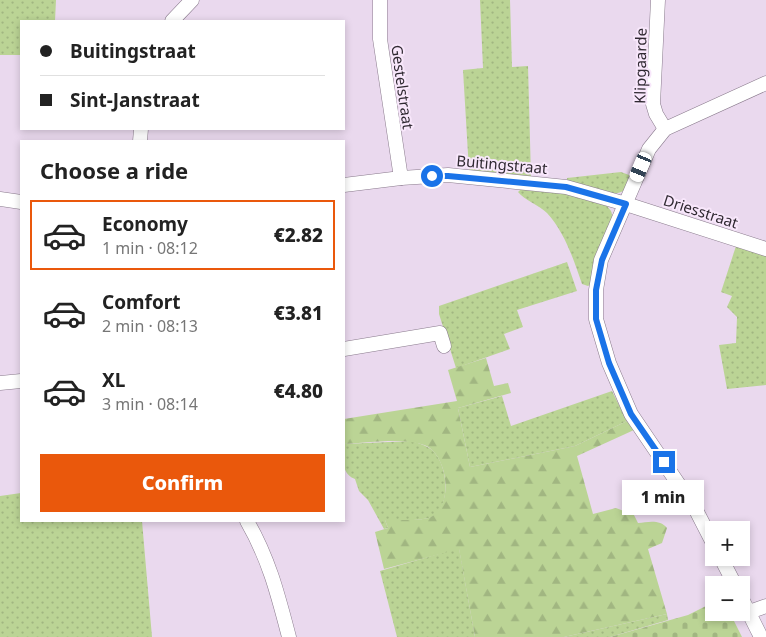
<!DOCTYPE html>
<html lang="en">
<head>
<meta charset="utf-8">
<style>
  body { margin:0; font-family:"Noto Sans",sans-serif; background:#f6f6f6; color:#222; height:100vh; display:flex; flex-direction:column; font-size:19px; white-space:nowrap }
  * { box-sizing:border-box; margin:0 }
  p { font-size:16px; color:#767676 }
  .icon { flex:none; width:28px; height:28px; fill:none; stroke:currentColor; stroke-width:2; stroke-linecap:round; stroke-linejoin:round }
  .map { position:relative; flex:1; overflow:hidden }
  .details { position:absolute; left:20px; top:140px; width:325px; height:382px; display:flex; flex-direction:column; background:#fff; border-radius:0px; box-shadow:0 2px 8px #0003 }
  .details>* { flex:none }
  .top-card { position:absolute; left:20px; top:20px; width:325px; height:110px; border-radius:0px; box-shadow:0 2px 8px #0003; display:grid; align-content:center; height:110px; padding:0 20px; background:#fff }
  .controls { position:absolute; left:705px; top:521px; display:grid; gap:10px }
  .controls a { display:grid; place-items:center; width:45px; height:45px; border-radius:0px; background:#fff; box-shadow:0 2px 8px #0003; font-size:25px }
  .end { position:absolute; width:22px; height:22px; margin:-11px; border:6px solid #1a73e8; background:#fff; box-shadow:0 0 0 2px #fff }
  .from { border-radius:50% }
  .bubble { position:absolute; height:35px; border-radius:0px; background:#fff; box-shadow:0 2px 8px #0003; font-size:16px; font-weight:800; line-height:35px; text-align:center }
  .car { position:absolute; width:15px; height:30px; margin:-15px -8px; border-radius:6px; box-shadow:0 0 4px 1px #0007; background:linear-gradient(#fff 24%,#345 0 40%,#fff 0 76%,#345 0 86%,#fff 0) }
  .top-card b { display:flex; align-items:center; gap:18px; height:48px; font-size:19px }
  .top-card b+b { border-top:1px solid #e0e0e0 }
  .top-card i { width:12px; height:12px; background:#222 }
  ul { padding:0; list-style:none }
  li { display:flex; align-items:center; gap:15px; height:70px; margin:0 10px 8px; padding:0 10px; border:2px solid transparent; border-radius:0px }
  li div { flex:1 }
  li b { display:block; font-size:19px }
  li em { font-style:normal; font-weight:800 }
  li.active { border-color:#ea580c }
  li>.icon { width:45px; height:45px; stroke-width:1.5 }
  h2 { padding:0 20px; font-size:22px; line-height:60px }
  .cta { display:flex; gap:10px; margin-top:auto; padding:10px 20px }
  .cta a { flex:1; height:58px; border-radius:0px; background:#ea580c; color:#fff; font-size:20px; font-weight:800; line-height:58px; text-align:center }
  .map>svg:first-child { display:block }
  .green { fill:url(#green-dots) }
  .forest { fill:url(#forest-firs) }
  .cemetery { fill:url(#cemetery-stones) }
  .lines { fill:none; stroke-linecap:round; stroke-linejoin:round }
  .minor-casing { stroke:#897a8c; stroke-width:15 }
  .minor { stroke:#fff; stroke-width:14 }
  .route { stroke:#1a73e8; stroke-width:6 }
  .labels { text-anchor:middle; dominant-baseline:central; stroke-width:4; stroke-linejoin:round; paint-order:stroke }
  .street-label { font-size:15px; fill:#2f2931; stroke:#f8e7fb }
</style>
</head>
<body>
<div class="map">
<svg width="766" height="637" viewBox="0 0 766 637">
  <defs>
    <pattern id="green-dots" width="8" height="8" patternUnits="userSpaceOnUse" patternTransform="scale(1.25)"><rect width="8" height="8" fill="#bbd495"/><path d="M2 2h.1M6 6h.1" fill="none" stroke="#a1b681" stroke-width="1.8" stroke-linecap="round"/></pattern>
    <pattern id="forest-firs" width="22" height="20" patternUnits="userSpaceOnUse" patternTransform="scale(1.25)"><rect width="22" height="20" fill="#bbd495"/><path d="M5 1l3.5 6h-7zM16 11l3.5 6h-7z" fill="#a1b681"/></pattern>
    <pattern id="cemetery-stones" width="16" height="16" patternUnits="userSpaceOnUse" patternTransform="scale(1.25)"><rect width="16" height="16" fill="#bbd495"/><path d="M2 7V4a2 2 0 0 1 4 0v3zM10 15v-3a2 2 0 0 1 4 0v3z" fill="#a1b681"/></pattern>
  </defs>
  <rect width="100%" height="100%" fill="#ead9ee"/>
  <g class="green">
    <polygon points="0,0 56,0 55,21 21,21 21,55 0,55"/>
    <polygon points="480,0 510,0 512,67 528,66 531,177 469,171 463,70 483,68"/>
    <path d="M621,172L629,175L632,180C629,184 626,190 621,192C610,197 580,185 567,181V178Z"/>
    <path d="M521,189L566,194L607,206L611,211L613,218L590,285L588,286L582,284C573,258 565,233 547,213C539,205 524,200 518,192Z"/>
    <polygon points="736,246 766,256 766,385 727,389 719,345 736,343 737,317 727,307 732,296 721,292"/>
    <polygon points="567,262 577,291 517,310 523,327 504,334 510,349 456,368 439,314 439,306"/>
    <polygon points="612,391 627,421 575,446 470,467 458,408 502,396 511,426"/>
    <path d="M411,441C421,444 431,446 437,456C448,471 451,511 429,518C417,521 398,520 385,520L388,528L384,529L368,500L359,491L355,479C340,474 344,457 344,444Z"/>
    <polygon points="21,493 21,521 142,521 152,637 0,637 0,496"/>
    <polygon points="459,548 475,637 397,637 380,571"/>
    <polygon points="667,614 668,620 610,637 564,637"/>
  </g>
  <path class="forest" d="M486,358L494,386L508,383L511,393L458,408L470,467L575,446L627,421L634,430L577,456L593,514L616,508L634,515L638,523C648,522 660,519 667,528L662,543L648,549L667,614L564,637H475L459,549L384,569L375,532L388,528L385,520C396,520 422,521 431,517C455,504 447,453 424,445C404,437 366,443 344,444V419L457,401L448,370Z"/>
  <polygon class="cemetery" points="714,602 714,612 730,613 742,637 610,637 688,615"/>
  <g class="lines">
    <g class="minor-casing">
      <g id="minor">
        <polyline points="380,0 380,39 401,178"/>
        <polyline points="658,0 653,104 656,114 665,129"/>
        <polyline points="172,21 192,0"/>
        <polyline points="140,141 141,129"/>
        <polyline points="344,185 401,178 448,175 566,187 626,204 766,249"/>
        <polyline points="0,199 21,202"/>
        <polyline points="344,349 440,333 444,346"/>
        <polyline points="0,383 21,381"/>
        <path d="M247,521C269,559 278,595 289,637"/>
        <polyline points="714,545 696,510 631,414 609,363 596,319 596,290 601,260 649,149 665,129 766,83"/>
        <polyline points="721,558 735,585"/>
        <polyline points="741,597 761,637"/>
        <polyline points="749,612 766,606"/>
      </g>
    </g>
    <use href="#minor" class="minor"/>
  </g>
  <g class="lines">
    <polyline class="route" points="432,176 448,176 566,187 626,204 602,260 596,290 596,319 609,363 631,414 664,462"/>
  </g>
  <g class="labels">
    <g class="street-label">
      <text transform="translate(640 66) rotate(-89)">Klipgaarde</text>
      <text transform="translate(403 87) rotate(82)">Gestelstraat</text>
      <text transform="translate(502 164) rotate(5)">Buitingstraat</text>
      <text transform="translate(701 211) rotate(18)">Driesstraat</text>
    </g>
  </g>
</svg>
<div class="controls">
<a>+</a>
<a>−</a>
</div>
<i class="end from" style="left:432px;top:176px"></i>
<i class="end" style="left:664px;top:462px"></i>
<div class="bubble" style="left:622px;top:480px;width:82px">1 min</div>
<i class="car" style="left:641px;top:167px;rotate:203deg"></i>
<div class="top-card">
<b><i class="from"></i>Buitingstraat</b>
<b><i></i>Sint-Janstraat</b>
</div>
<section class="details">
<h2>Choose a ride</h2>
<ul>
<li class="active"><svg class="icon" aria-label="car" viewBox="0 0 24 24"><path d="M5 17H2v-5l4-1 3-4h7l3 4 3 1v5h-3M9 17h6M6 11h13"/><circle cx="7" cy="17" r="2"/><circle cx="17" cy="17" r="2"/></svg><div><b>Economy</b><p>1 min · 08:12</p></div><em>€2.82</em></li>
<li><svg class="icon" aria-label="car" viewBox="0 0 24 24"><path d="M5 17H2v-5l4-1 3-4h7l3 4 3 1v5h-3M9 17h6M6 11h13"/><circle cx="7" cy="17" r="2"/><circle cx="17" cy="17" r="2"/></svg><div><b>Comfort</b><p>2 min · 08:13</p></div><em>€3.81</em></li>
<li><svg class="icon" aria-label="car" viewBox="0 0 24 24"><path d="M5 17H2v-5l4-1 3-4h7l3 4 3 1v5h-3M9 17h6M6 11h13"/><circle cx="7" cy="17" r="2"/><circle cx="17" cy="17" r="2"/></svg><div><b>XL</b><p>3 min · 08:14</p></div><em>€4.80</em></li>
</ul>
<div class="cta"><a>Confirm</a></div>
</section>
</div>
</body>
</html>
